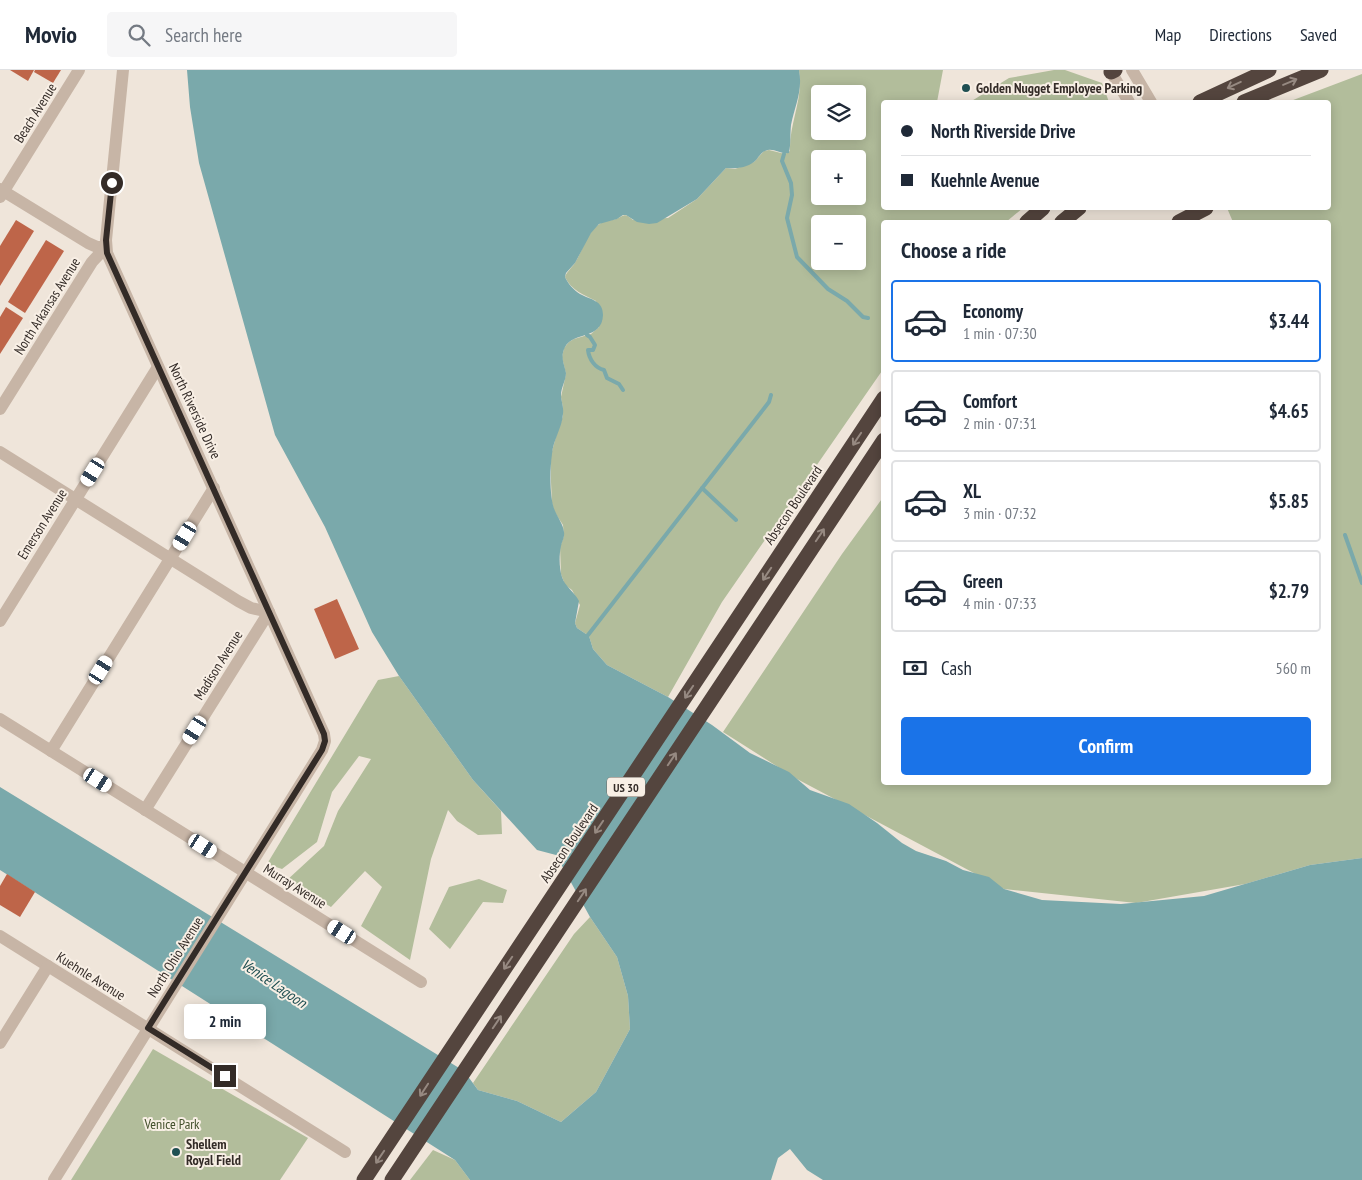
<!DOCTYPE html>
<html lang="en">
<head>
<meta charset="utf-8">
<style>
  body { margin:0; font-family:"PT Sans Narrow",sans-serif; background:#f6f6f7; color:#1f2937; height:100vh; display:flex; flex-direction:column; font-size:19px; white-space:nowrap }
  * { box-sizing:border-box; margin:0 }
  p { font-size:16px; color:#747a83 }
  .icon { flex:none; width:28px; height:28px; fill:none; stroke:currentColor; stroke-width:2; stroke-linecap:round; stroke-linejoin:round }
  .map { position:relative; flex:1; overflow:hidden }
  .side { position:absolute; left:881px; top:150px; width:450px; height:565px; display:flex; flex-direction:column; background:#fff; border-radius:5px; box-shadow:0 2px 12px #0003 }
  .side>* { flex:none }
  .guide { position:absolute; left:881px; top:30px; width:450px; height:110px; border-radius:5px; box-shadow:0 2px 12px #0003; display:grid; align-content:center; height:110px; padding:0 20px; background:#fff }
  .fabs { position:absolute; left:811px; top:15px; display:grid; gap:10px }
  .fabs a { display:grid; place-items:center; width:55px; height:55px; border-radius:5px; background:#fff; box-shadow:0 2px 12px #0003; font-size:25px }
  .end { position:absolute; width:22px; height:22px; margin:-11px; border:6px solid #332b27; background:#fff; box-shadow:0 0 0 2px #fff }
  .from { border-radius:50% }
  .bubble { position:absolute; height:35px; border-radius:5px; background:#fff; box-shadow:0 2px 12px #0003; font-size:16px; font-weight:700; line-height:35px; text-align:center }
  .car { position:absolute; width:15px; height:30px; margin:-15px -8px; border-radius:6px; box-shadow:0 0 4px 1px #0007; background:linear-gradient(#fff 24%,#345 0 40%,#fff 0 76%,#345 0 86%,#fff 0) }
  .guide b { display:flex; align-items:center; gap:18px; height:48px; font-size:19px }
  .guide b+b { border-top:1px solid #e0e1e3 }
  .guide i { width:12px; height:12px; background:#1f2937 }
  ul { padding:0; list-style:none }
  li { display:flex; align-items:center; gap:15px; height:82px; margin:0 10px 8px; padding:0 10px; border:2px solid #e0e1e3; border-radius:5px }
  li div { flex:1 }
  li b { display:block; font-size:19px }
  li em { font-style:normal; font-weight:700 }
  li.current { border-color:#1a73e8 }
  li>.icon { width:45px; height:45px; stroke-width:1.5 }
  h2 { padding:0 20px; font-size:22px; line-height:60px }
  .pay { display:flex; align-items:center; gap:12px; height:55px; padding:0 20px; font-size:19px }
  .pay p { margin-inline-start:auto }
  .action { display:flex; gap:10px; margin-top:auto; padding:10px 20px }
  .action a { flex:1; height:58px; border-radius:5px; background:#1a73e8; color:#fff; font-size:20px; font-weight:700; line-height:58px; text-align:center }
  header { display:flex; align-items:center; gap:30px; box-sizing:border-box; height:70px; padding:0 25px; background:#fff; border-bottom:1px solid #e0e1e3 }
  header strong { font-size:24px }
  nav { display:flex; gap:28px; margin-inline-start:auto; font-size:18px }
  .search { width:350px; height:45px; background:#f6f6f7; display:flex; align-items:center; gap:12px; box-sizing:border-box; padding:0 18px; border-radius:5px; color:#747a83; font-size:19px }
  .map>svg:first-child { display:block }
  .green { fill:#b2bd9b; fill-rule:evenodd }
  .water { fill:#7aa9ab }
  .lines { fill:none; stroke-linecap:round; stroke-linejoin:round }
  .stream { stroke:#7aa9ab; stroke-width:4 }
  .building { fill:#be6549 }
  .street { stroke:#c7b5a6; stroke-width:12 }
  .highway { stroke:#54453e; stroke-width:15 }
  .oneway { stroke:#968981 }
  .route { stroke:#332b27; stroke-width:6 }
  .poi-dot { fill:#1f4f52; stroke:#f8efe5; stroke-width:2 }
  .labels { text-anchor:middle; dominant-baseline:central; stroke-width:4; stroke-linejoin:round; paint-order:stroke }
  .shield { fill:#f8efe5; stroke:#6e6660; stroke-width:1 }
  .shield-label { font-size:12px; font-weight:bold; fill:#332b27 }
  .poi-label { font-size:14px; font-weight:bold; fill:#332b27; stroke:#f8efe5; text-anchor:start }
  .street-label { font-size:14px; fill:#332b27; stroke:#f8efe5 }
  .park-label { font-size:14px; fill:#43502c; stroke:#f8efe5 }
  .water-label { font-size:15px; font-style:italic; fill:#1f4f52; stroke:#f8efe5 }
</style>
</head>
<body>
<header>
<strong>Movio</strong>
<div class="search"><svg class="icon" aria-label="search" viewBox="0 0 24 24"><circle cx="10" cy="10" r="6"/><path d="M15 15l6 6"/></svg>Search here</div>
<nav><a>Map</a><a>Directions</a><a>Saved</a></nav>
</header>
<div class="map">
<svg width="1362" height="1110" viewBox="0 0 1362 1110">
  <rect width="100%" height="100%" fill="#efe5da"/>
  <g class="green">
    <path d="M799,0H943L937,32H884V138H1023L1006,152H884V298L722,532L668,627L607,595L593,579L589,566L577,558L575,553L580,535L572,520L565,515L561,504L560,477L564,466L563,455L554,441L552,433L551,412V385L557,363L563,346V338L561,327L566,304L562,287L564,278L569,272L574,269L591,264L599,257L596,231C584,225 571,220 565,207C567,201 573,197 576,191C583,179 588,160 601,153C606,150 611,151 616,149C626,145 624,143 633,150L668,148L697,129L726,98L735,99L754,92L764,81L769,80L785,84L790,81C789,53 804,28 799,0ZM820,24H858V61H820ZM820,89H858V126H820ZM820,154H858V191H820Z"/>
    <polygon points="1054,0 1065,0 1102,13 1109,32 970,32 1009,8"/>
    <polygon points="1362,4 1362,788 1310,795 1245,814 1136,833 1004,819 797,709 723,662 842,484 884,426 884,712 1329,712 1329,152 1233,152 1227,138 1329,138 1329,32 1288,32"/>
    <polygon points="399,606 473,710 501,741 502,764 478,765 457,751 448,740 431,789 410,890 361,856 382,817 365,801 331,837 286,811 324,776 338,741 371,689 359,686 332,722 317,772 282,799 267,794 378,610"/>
    <polygon points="479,809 507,820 503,833 483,832 450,879 429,859 449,817"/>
    <polygon points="590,847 617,887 628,926 630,959 596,1022 561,1052 517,1031 478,1020 473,1013 574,864"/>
    <polygon points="153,979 308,1068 280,1110 71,1110"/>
    <polygon points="433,1080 455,1090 470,1110 410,1110"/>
  </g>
  <path class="water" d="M187,0H799C803,21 795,35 791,55C790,64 791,74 789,83C781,85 773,77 765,81C760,83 758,89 754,92C746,98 735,99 726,98L697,129L657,153L649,154L637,152L626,145H623L617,149L599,154L591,163L575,193L566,203L565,207C568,214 574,220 580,224C591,230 603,230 603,245C602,270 574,261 565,277C560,287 564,293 566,303C566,310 561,318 561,325C561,331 564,337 563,344C562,358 553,370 552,384C550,399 549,427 555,441C558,448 563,454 564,462C565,467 562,471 561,476C559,485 559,498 562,507C565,517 574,521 579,531L575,553L577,558L589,566L593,579L607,595L668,627L712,655L750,683L789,702L810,720L849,734L877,753L902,773L916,781L946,791L963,800L989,807L1004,819L1042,830L1121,834L1204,826L1310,795L1362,788V1110H823L807,1100L790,1079L778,1088L771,1110H470L455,1090L0,800V717L464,1001L478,1020L517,1031L561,1052L596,1022L630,959L628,926L617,887L590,847L556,785L537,780L473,710L399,606L372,562L325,457L275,365L199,93L190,37Z"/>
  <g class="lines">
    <g class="stream">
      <polyline points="784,84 782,91 791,113 792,125 787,148 797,187 828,219 847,231 863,247 868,248"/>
      <path d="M587,265L590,267L595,275L593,280H588C589,289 595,298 604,300L607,308L619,314L623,320"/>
      <polyline points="702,418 736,450"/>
      <polyline points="1345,465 1362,513"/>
      <polyline points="588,565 769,332 771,325"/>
    </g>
  </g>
  <g class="building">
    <polygon points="10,0 34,0 28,11"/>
    <polygon points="35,0 61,0 53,13 34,2"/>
    <polygon points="16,150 34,161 0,216 0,176"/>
    <polygon points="46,170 64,181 25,243 8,232"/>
    <polygon points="6,237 23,248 0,284 0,247"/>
    <polygon points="337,529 359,579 335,589 314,539"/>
    <polygon points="7,804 35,822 20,847 0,835 0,816"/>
  </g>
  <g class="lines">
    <g class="street">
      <polyline points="1132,0 1151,32"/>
      <polyline points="1111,2 1129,32"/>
      <polyline points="0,119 88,173 97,177 106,177"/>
      <polyline points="0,127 79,0"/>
      <polyline points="0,339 92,192 106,177"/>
      <polyline points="0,382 238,531 251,538 269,542 145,740"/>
      <polyline points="0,551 158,297"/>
      <polyline points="0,649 421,912"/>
      <polyline points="51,681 214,418"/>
      <polyline points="0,866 345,1082"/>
      <polyline points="0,973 48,896"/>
      <polyline points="54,1110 322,680 325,671 324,664 107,183 106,170 123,0"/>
    </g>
    <g class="highway">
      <polyline points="1111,2 1115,0"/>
      <polyline points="1200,32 1269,0"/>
      <polyline points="1244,32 1321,0"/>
      <polyline points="1027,152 1043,138"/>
      <polyline points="1062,152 1079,138"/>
      <polyline points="1179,152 1206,138"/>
      <polyline points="364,1110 884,328"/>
      <polyline points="392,1110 884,370"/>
    </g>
  </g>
  <defs><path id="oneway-shaft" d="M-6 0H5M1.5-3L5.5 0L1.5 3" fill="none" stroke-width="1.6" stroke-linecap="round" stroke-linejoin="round" transform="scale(1.25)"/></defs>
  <g class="oneway">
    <use href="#oneway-shaft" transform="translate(1290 12) rotate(-23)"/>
    <use href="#oneway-shaft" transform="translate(1234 15) rotate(155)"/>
    <use href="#oneway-shaft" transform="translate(857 369) rotate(124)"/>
    <use href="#oneway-shaft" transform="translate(820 465) rotate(-56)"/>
    <use href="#oneway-shaft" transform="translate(767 504) rotate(124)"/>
    <use href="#oneway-shaft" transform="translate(689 622) rotate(124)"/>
    <use href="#oneway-shaft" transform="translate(672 689) rotate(-56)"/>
    <use href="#oneway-shaft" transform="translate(599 757) rotate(124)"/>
    <use href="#oneway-shaft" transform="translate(582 825) rotate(-56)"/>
    <use href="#oneway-shaft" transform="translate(508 893) rotate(124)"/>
    <use href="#oneway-shaft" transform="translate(497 952) rotate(-56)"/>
    <use href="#oneway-shaft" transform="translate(424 1020) rotate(123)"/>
    <use href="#oneway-shaft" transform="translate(380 1087) rotate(124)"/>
  </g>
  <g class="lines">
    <polyline class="route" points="112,113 106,170 107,183 324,664 325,671 322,680 148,958 225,1006"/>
  </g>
  <g class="poi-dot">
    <circle cx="966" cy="18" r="5"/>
    <circle cx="176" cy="1082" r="5"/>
  </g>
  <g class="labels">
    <rect class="shield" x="607" y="707.5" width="38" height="19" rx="4"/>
    <g class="shield-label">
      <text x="626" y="717">US 30</text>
    </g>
    <g class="poi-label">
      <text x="976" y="18">Golden Nugget Employee Parking</text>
      <text x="186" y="1074">Shellem<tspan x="186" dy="16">Royal Field</tspan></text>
    </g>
    <g class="street-label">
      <text transform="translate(35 43) rotate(-58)">Beach Avenue</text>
      <text transform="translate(47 236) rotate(-58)">North Arkansas Avenue</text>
      <text transform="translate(195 341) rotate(65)">North Riverside Drive</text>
      <text transform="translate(793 435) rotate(-56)">Absecon Boulevard</text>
      <text transform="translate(42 454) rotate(-58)">Emerson Avenue</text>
      <text transform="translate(218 595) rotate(-58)">Madison Avenue</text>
      <text transform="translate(569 773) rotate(-56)">Absecon Boulevard</text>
      <text transform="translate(295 816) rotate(32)">Murray Avenue</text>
      <text transform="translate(175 887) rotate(-58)">North Ohio Avenue</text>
      <text transform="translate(91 906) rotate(32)">Kuehnle Avenue</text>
    </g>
    <g class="park-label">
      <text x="172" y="1054">Venice Park</text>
    </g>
    <g class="water-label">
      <text transform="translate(274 913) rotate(34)">Venice Lagoon</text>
    </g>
  </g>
</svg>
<div class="fabs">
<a><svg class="icon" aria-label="layers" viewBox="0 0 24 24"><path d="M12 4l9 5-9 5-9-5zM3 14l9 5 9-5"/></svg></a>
<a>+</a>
<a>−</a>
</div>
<i class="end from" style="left:112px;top:113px"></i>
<i class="end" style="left:225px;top:1006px"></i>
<div class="bubble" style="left:184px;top:934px;width:82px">2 min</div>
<i class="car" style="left:93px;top:402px;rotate:212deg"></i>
<i class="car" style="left:185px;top:466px;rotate:211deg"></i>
<i class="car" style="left:101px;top:600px;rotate:32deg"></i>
<i class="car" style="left:195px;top:660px;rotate:212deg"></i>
<i class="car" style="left:98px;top:710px;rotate:122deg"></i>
<i class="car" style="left:203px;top:776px;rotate:122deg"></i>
<i class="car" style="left:342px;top:862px;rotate:302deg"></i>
<div class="guide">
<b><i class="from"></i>North Riverside Drive</b>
<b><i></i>Kuehnle Avenue</b>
</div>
<section class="side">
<h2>Choose a ride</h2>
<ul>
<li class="current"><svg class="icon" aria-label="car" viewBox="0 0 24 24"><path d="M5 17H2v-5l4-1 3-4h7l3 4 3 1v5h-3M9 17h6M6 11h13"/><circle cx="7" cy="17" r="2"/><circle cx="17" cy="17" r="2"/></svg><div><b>Economy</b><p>1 min · 07:30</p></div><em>$3.44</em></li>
<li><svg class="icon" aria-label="car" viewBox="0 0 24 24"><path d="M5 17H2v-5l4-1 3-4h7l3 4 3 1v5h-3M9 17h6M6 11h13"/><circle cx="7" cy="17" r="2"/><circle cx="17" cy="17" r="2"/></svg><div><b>Comfort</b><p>2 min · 07:31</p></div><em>$4.65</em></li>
<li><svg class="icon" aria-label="car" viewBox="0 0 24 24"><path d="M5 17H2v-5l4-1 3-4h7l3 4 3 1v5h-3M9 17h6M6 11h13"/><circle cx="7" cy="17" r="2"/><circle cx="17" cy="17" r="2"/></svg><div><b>XL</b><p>3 min · 07:32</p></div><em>$5.85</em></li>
<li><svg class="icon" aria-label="car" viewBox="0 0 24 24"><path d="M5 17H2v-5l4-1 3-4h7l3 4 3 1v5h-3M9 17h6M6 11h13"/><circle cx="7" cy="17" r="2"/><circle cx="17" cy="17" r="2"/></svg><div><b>Green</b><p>4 min · 07:33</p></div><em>$2.79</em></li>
</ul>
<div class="pay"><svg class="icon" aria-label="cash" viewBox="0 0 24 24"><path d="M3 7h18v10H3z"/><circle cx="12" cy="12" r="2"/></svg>Cash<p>560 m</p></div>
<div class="action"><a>Confirm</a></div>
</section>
</div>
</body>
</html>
